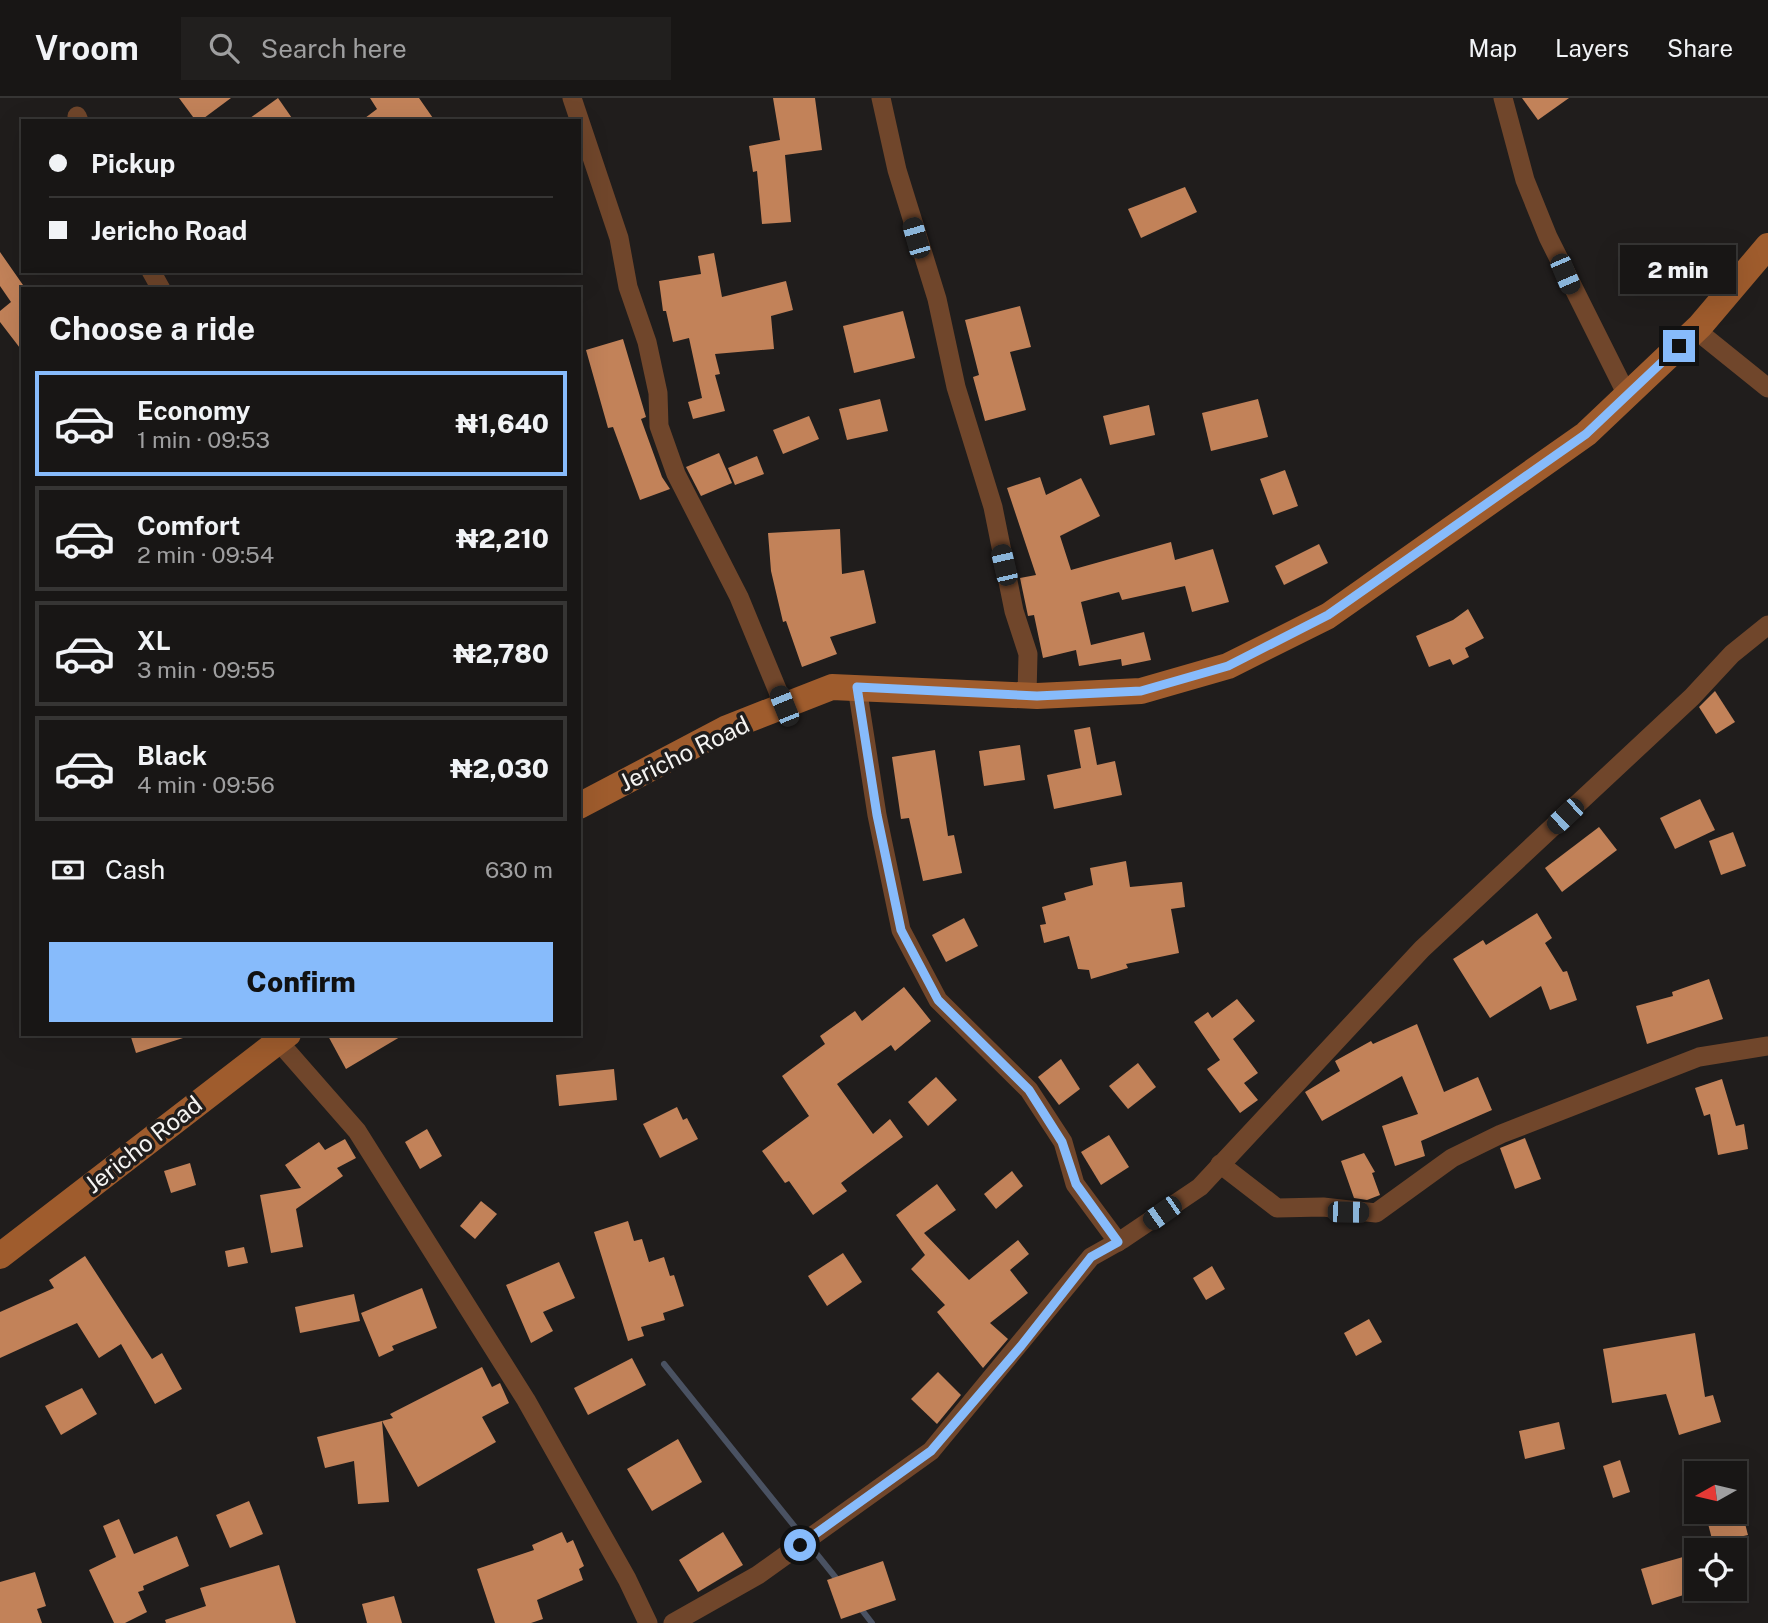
<!DOCTYPE html>
<html lang="en">
<head>
<meta charset="utf-8">
<style>
  body { margin:0; font-family:"Public Sans",sans-serif; background:#211f1e; color:#f1f3f6; height:100vh; display:flex; flex-direction:column; font-size:26px; white-space:nowrap }
  * { box-sizing:border-box; margin:0 }
  p { font-size:23px; color:#9f9fa0 }
  .icon { flex:none; width:38px; height:38px; fill:none; stroke:currentColor; stroke-width:2; stroke-linecap:round; stroke-linejoin:round }
  .map { position:relative; flex:1; overflow:hidden }
  .sheet { position:absolute; left:21px; top:189px; width:560px; height:749px; display:flex; flex-direction:column; background:#181615; border-radius:0px; box-shadow:0 7px 28px #0002,0 0 0 2px #363534 }
  .sheet>* { flex:none }
  .hud { position:absolute; left:21px; top:21px; width:560px; height:154px; border-radius:0px; box-shadow:0 7px 28px #0002,0 0 0 2px #363534; display:grid; align-content:center; height:154px; padding:0 28px; background:#181615 }
  .needle { width:46px; rotate:262deg }
  .fabs { position:absolute; left:1684px; top:1363px; display:grid; gap:14px }
  .fabs a { display:grid; place-items:center; width:63px; height:63px; border-radius:0px; background:#181615; box-shadow:0 7px 28px #0002,0 0 0 2px #363534; font-size:35px }
  .end { position:absolute; width:32px; height:32px; margin:-16px; border:9px solid #87bbfb; background:#111; box-shadow:0 0 0 4px #111 }
  .from { border-radius:50% }
  .bubble { position:absolute; height:49px; border-radius:0px; background:#181615; box-shadow:0 7px 28px #0002,0 0 0 2px #363534; font-size:23px; font-weight:800; line-height:49px; text-align:center }
  .car { position:absolute; width:21px; height:42px; margin:-21px -10px; border-radius:9px; box-shadow:0 0 5px 2px #0007; background:linear-gradient(#222 24%,#8ab4d8 0 40%,#222 0 76%,#8ab4d8 0 86%,#222 0) }
  .hud b { display:flex; align-items:center; gap:24px; height:66px; font-size:26px }
  .hud b+b { border-top:2px solid #363534 }
  .hud i { width:18px; height:18px; background:#f1f3f6 }
  ul { padding:0; list-style:none }
  li { display:flex; align-items:center; gap:21px; height:105px; margin:0 14px 10px; padding:0 14px; border:4px solid #363534; border-radius:0px }
  li div { flex:1 }
  li b { display:block; font-size:26px }
  li em { font-style:normal; font-weight:800 }
  li.active { border-color:#87bbfb }
  li>.icon { width:63px; height:63px; stroke-width:1.5 }
  h2 { padding:0 28px; font-size:32px; line-height:84px }
  .pay { display:flex; align-items:center; gap:18px; height:77px; padding:0 28px; font-size:26px }
  .pay p { margin-inline-start:auto }
  .primary-button { display:flex; gap:14px; margin-top:auto; padding:14px 28px }
  .primary-button a { flex:1; height:80px; border-radius:0px; background:#87bbfb; color:#111; font-size:28px; font-weight:800; line-height:80px; text-align:center }
  header { display:flex; align-items:center; gap:42px; box-sizing:border-box; height:98px; padding:0 35px; background:#181615; border-bottom:2px solid #363534 }
  header strong { font-size:33px }
  nav { display:flex; gap:38px; margin-inline-start:auto; font-size:24px }
  .search { width:490px; height:63px; background:#211f1e; display:flex; align-items:center; gap:18px; box-sizing:border-box; padding:0 24px; border-radius:0px; color:#9f9fa0; font-size:26px }
  .map>svg:first-child { display:block }
  .lines { fill:none; stroke-linecap:round; stroke-linejoin:round }
  .stream { stroke:#4a5262; stroke-width:6 }
  .building { fill:#c28259 }
  .street { stroke:#70462b; stroke-width:19 }
  .secondary { stroke:#9f5c2d; stroke-width:26 }
  .route { stroke:#87bbfb; stroke-width:9 }
  .labels { text-anchor:middle; dominant-baseline:central; stroke-width:7; stroke-linejoin:round; paint-order:stroke }
  .street-label { font-size:24px; fill:#f5f4f2; stroke:#201d1c }
</style>
</head>
<body>
<header>
<strong>Vroom</strong>
<div class="search"><svg class="icon" aria-label="search" viewBox="0 0 24 24"><circle cx="10" cy="10" r="6"/><path d="M15 15l6 6"/></svg>Search here</div>
<nav><a>Map</a><a>Layers</a><a>Share</a></nav>
</header>
<div class="map">
<svg width="1768" height="1525" viewBox="0 0 1768 1525">
  <rect width="100%" height="100%" fill="#201d1c"/>
  <g class="lines">
    <g class="stream">
      <polyline points="664,1266 840,1485"/>
      <polyline points="858,1507 872,1525"/>
    </g>
  </g>
  <g class="building">
    <polygon points="179,0 231,0 200,23 196,23"/>
    <polygon points="278,0 294,23 246,23"/>
    <polygon points="370,0 419,0 435,23 361,23 377,11"/>
    <polygon points="773,0 815,0 822,52 785,57 791,124 762,126 757,73 753,74 749,48 780,42"/>
    <polygon points="1522,0 1569,0 1538,22"/>
    <polygon points="1185,89 1197,114 1141,140 1128,111"/>
    <polygon points="0,154 23,187 23,254 0,224 0,213 11,204 0,188"/>
    <polygon points="714,155 722,199 786,183 793,212 771,218 774,251 715,256 720,276 715,277 725,313 693,321 688,304 702,300 689,240 673,244 666,213 663,213 659,183 701,176 698,158"/>
    <polygon points="1020,208 1031,249 1010,254 1026,312 985,323 973,279 979,277 965,222"/>
    <polygon points="903,213 915,260 854,275 843,228"/>
    <polygon points="623,241 646,319 641,321 662,379 670,391 640,402 613,329 608,330 586,252"/>
    <polygon points="880,301 888,333 847,342 839,311"/>
    <polygon points="1258,301 1268,339 1211,353 1202,315"/>
    <polygon points="1149,307 1155,337 1110,347 1103,318"/>
    <polygon points="809,318 819,341 783,356 773,332"/>
    <polygon points="719,355 732,385 701,398 686,369"/>
    <polygon points="757,358 764,376 735,387 728,370"/>
    <polygon points="1285,372 1298,408 1273,417 1260,381"/>
    <polygon points="1040,379 1046,397 1081,380 1100,418 1060,438 1071,472 1171,444 1175,462 1213,451 1229,504 1192,514 1185,488 1122,502 1119,494 1081,504 1091,547 1144,534 1151,562 1122,568 1121,561 1079,568 1076,552 1043,560 1034,517 1028,518 1020,480 1036,477 1007,390"/>
    <polygon points="840,431 842,476 864,472 876,525 830,539 837,556 802,569 786,523 783,524 771,473 768,435"/>
    <polygon points="1319,446 1328,465 1284,487 1275,468"/>
    <polygon points="1468,511 1484,540 1465,550 1469,559 1453,567 1450,561 1429,569 1416,538 1453,522"/>
    <polygon points="1715,593 1735,624 1716,636 1699,609"/>
    <polygon points="1090,629 1097,667 1115,663 1122,697 1054,711 1047,677 1081,670 1074,632"/>
    <polygon points="1020,647 1025,682 984,688 979,653"/>
    <polygon points="935,652 948,738 954,737 962,775 923,783 909,720 901,721 892,659"/>
    <polygon points="1700,701 1715,732 1675,751 1660,720"/>
    <polygon points="1599,729 1617,752 1562,794 1545,770"/>
    <polygon points="1733,734 1746,768 1721,777 1709,743"/>
    <polygon points="1126,763 1130,789 1182,784 1185,809 1171,811 1179,855 1126,866 1128,870 1091,881 1089,872 1078,871 1069,838 1044,845 1040,827 1046,826 1042,809 1066,802 1064,795 1093,787 1090,770"/>
    <polygon points="1537,815 1552,840 1545,845 1563,874 1567,873 1577,902 1550,912 1541,888 1490,920 1453,861 1483,842 1486,847"/>
    <polygon points="964,820 978,848 946,864 932,837"/>
    <polygon points="1709,881 1723,921 1647,946 1636,908 1673,898 1672,894"/>
    <polygon points="904,889 931,923 895,953 891,947 837,986 873,1036 890,1021 903,1039 841,1085 847,1093 813,1117 789,1083 785,1085 762,1053 809,1018 782,978 825,946 820,938 855,913 862,923"/>
    <polygon points="1237,901 1255,923 1233,941 1258,975 1244,985 1258,1002 1240,1015 1207,971 1220,962 1194,924 1208,914 1212,920"/>
    <polygon points="1417,926 1444,994 1478,979 1492,1012 1421,1043 1425,1058 1395,1068 1382,1028 1418,1016 1402,978 1322,1023 1305,994 1340,973 1335,963 1371,943 1373,946"/>
    <polygon points="130,936 182,936 183,940 136,955"/>
    <polygon points="327,936 405,936 346,971"/>
    <polygon points="1061,961 1080,991 1059,1007 1038,979"/>
    <polygon points="1138,965 1156,989 1128,1011 1109,988"/>
    <polygon points="614,971 617,1002 559,1008 556,977"/>
    <polygon points="936,979 957,1002 928,1028 908,1004"/>
    <polygon points="1722,981 1736,1028 1744,1026 1748,1051 1718,1057 1710,1016 1704,1018 1695,990"/>
    <polygon points="677,1009 683,1022 687,1020 698,1041 660,1060 643,1026"/>
    <polygon points="427,1031 442,1058 420,1071 405,1044"/>
    <polygon points="1109,1037 1129,1069 1101,1087 1081,1054"/>
    <polygon points="1525,1040 1541,1081 1515,1091 1500,1050"/>
    <polygon points="345,1041 356,1060 337,1070 343,1078 296,1111 303,1149 271,1155 260,1097 301,1090 285,1067 319,1044 325,1052"/>
    <polygon points="1364,1055 1375,1074 1372,1075 1380,1097 1367,1102 1354,1100 1341,1063"/>
    <polygon points="190,1065 196,1087 171,1095 164,1073"/>
    <polygon points="1012,1073 1023,1088 996,1111 984,1096"/>
    <polygon points="937,1086 956,1112 924,1135 969,1182 1018,1142 1029,1156 1010,1172 1028,1195 990,1225 1008,1241 983,1270 937,1214 945,1207 911,1171 925,1157 896,1117"/>
    <polygon points="481,1103 497,1116 475,1141 460,1128"/>
    <polygon points="628,1123 634,1143 642,1141 649,1164 664,1159 670,1178 674,1177 684,1208 663,1215 665,1222 641,1229 644,1238 628,1243 594,1134"/>
    <polygon points="244,1149 248,1165 228,1169 225,1153"/>
    <polygon points="843,1155 862,1184 827,1208 808,1178"/>
    <polygon points="85,1158 152,1261 162,1255 182,1291 155,1306 121,1246 99,1260 77,1225 0,1260 0,1214 54,1190 49,1182"/>
    <polygon points="559,1164 575,1200 543,1214 553,1233 531,1245 506,1187"/>
    <polygon points="1212,1168 1225,1191 1206,1202 1193,1180"/>
    <polygon points="422,1190 437,1230 392,1248 394,1252 379,1259 361,1215"/>
    <polygon points="354,1196 360,1223 300,1235 295,1209"/>
    <polygon points="1369,1221 1382,1244 1356,1258 1344,1235"/>
    <polygon points="1695,1235 1705,1299 1713,1297 1721,1324 1679,1337 1666,1296 1612,1305 1603,1251"/>
    <polygon points="632,1260 646,1287 588,1317 574,1290"/>
    <polygon points="482,1269 492,1289 500,1285 509,1305 482,1319 496,1344 418,1389 382,1323 393,1320 390,1316"/>
    <polygon points="938,1274 961,1297 937,1326 911,1301"/>
    <polygon points="82,1290 97,1316 61,1337 45,1308"/>
    <polygon points="382,1323 389,1404 358,1406 354,1363 325,1370 317,1339"/>
    <polygon points="1559,1324 1565,1351 1525,1361 1519,1333"/>
    <polygon points="678,1341 702,1384 652,1413 627,1371"/>
    <polygon points="1620,1362 1630,1394 1613,1400 1603,1368"/>
    <polygon points="249,1403 263,1436 230,1450 216,1417"/>
    <polygon points="1705,1414 1742,1414 1748,1437 1713,1445"/>
    <polygon points="119,1421 134,1456 177,1438 189,1468 143,1488 144,1492 138,1494 147,1514 125,1525 114,1525 89,1472 116,1459 103,1428"/>
    <polygon points="562,1434 567,1445 573,1442 584,1468 579,1471 583,1482 537,1502 543,1521 531,1525 495,1525 477,1471 534,1452 532,1447"/>
    <polygon points="723,1434 743,1467 698,1494 679,1462"/>
    <polygon points="1683,1459 1693,1494 1652,1507 1641,1471"/>
    <polygon points="883,1463 896,1502 841,1521 827,1482"/>
    <polygon points="279,1467 296,1525 166,1525 165,1522 206,1508 200,1490"/>
    <polygon points="35,1474 46,1508 37,1511 42,1525 0,1525 0,1484"/>
    <polygon points="394,1498 402,1525 367,1525 362,1506"/>
  </g>
  <g class="lines">
    <g class="street">
      <polyline points="572,0 619,140 628,189 647,244 658,295 659,328 676,376 739,499 784,608"/>
      <polyline points="881,0 897,72 937,201 956,289 993,409 1014,513 1028,556 1027,597"/>
      <polyline points="1503,0 1525,82 1548,139 1627,297"/>
      <polyline points="77,18 79,23"/>
      <polyline points="151,173 161,191"/>
      <polyline points="1696,232 1768,290"/>
      <polyline points="857,589 877,717 901,832 938,902 1029,992 1063,1044 1075,1086 1118,1144"/>
      <polyline points="279,944 357,1033 526,1302 627,1481 648,1525"/>
      <polyline points="1220,1066 1277,1110 1323,1109 1376,1115 1452,1060 1501,1036 1699,959 1768,948"/>
      <polyline points="673,1525 758,1477 931,1353 1091,1159 1123,1141 1200,1089 1422,851 1692,599 1732,556 1768,527"/>
    </g>
    <g class="secondary">
      <polyline points="579,708 727,630 832,589 1037,598 1141,593 1228,568 1328,518 1586,336 1700,228 1768,148"/>
      <polyline points="0,1158 288,936"/>
    </g>
  </g>
  <g class="lines">
    <polyline class="route" points="800,1447 931,1353 1021,1248 1091,1159 1118,1144 1076,1086 1062,1044 1029,992 938,902 901,832 877,717 857,589 1037,598 1141,593 1228,568 1328,517 1586,336 1679,248"/>
  </g>
  <g class="labels">
    <g class="street-label">
      <text transform="translate(684 655) rotate(-26)">Jericho Road</text>
      <text transform="translate(143 1046) rotate(-38)">Jericho Road</text>
    </g>
  </g>
</svg>
<div class="fabs">
<a><svg class="needle" viewBox="-14 -14 28 28"><path d="M0-13l5 13h-10z" fill="#e53935"/><path d="M0 13l5-13h-10z" fill="#9f9fa0"/></svg></a>
<a><svg class="icon" aria-label="locate" viewBox="0 0 24 24"><circle cx="12" cy="12" r="6"/><path d="M12 2v4M12 18v4M2 12h4M18 12h4"/></svg></a>
</div>
<i class="end from" style="left:800px;top:1447px"></i>
<i class="end" style="left:1679px;top:248px"></i>
<div class="bubble" style="left:1620px;top:147px;width:116px">2 min</div>
<i class="car" style="left:916px;top:140px;rotate:344deg"></i>
<i class="car" style="left:1565px;top:176px;rotate:157deg"></i>
<i class="car" style="left:1004px;top:467px;rotate:347deg"></i>
<i class="car" style="left:784px;top:608px;rotate:338deg"></i>
<i class="car" style="left:1565px;top:718px;rotate:227deg"></i>
<i class="car" style="left:1348px;top:1114px;rotate:91deg"></i>
<i class="car" style="left:1162px;top:1115px;rotate:235deg"></i>
<div class="hud">
<b><i class="from"></i>Pickup</b>
<b><i></i>Jericho Road</b>
</div>
<section class="sheet">
<h2>Choose a ride</h2>
<ul>
<li class="active"><svg class="icon" aria-label="car" viewBox="0 0 24 24"><path d="M5 17H2v-5l4-1 3-4h7l3 4 3 1v5h-3M9 17h6M6 11h13"/><circle cx="7" cy="17" r="2"/><circle cx="17" cy="17" r="2"/></svg><div><b>Economy</b><p>1 min · 09:53</p></div><em>₦1,640</em></li>
<li><svg class="icon" aria-label="car" viewBox="0 0 24 24"><path d="M5 17H2v-5l4-1 3-4h7l3 4 3 1v5h-3M9 17h6M6 11h13"/><circle cx="7" cy="17" r="2"/><circle cx="17" cy="17" r="2"/></svg><div><b>Comfort</b><p>2 min · 09:54</p></div><em>₦2,210</em></li>
<li><svg class="icon" aria-label="car" viewBox="0 0 24 24"><path d="M5 17H2v-5l4-1 3-4h7l3 4 3 1v5h-3M9 17h6M6 11h13"/><circle cx="7" cy="17" r="2"/><circle cx="17" cy="17" r="2"/></svg><div><b>XL</b><p>3 min · 09:55</p></div><em>₦2,780</em></li>
<li><svg class="icon" aria-label="car" viewBox="0 0 24 24"><path d="M5 17H2v-5l4-1 3-4h7l3 4 3 1v5h-3M9 17h6M6 11h13"/><circle cx="7" cy="17" r="2"/><circle cx="17" cy="17" r="2"/></svg><div><b>Black</b><p>4 min · 09:56</p></div><em>₦2,030</em></li>
</ul>
<div class="pay"><svg class="icon" aria-label="cash" viewBox="0 0 24 24"><path d="M3 7h18v10H3z"/><circle cx="12" cy="12" r="2"/></svg>Cash<p>630 m</p></div>
<div class="primary-button"><a>Confirm</a></div>
</section>
</div>
</body>
</html>
